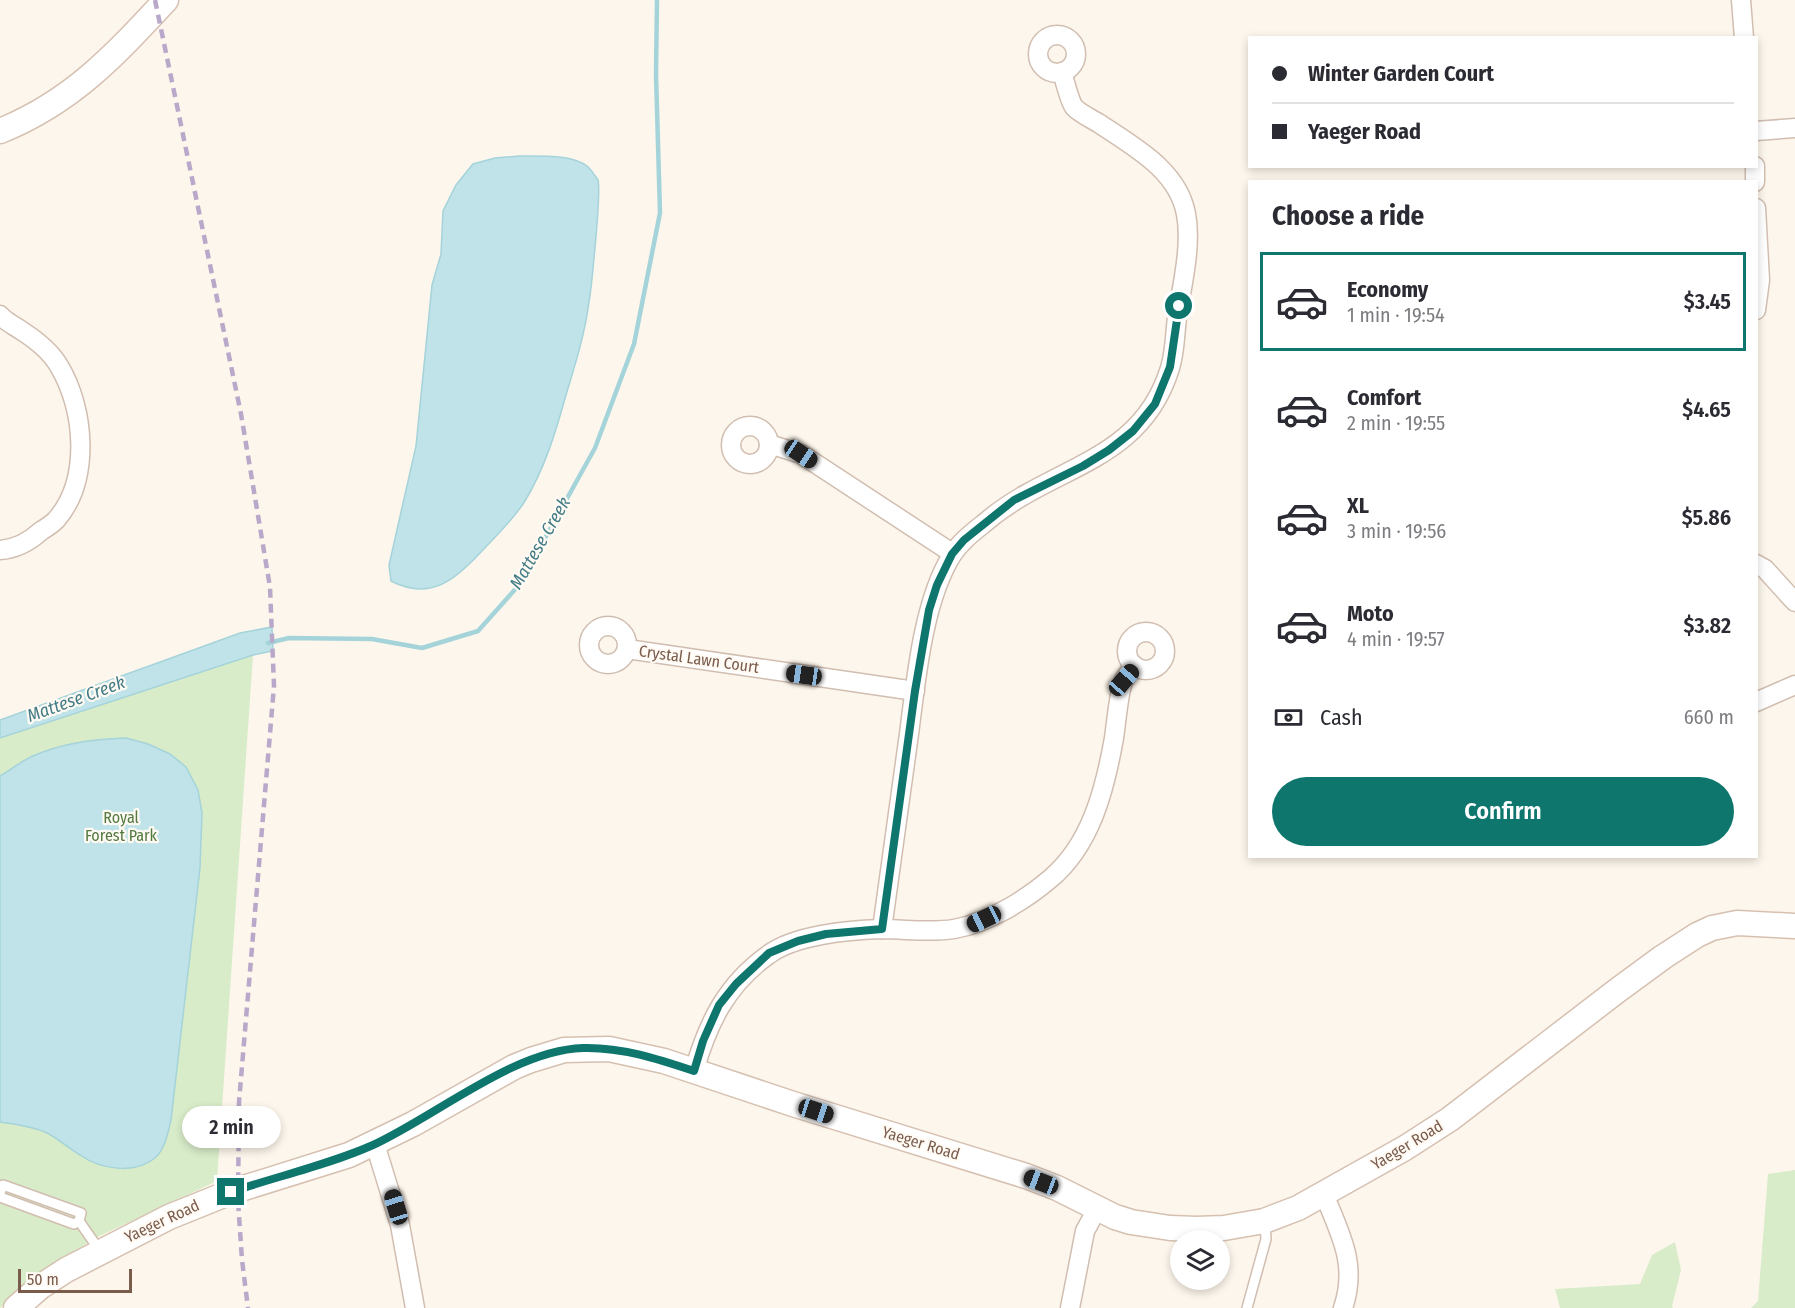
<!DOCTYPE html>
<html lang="en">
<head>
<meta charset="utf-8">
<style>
  body { margin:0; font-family:"Fira Sans Condensed",sans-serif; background:#f2f2f3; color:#2b2b33; height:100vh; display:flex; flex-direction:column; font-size:22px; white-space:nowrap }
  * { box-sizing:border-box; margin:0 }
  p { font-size:20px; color:#7c7c81 }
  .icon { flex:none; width:33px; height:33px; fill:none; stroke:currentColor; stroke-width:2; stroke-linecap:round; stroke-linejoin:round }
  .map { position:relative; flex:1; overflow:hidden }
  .side { position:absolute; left:1248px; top:180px; width:510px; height:678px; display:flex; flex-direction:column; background:#fff; border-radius:0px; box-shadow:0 3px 9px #0003 }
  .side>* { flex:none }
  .hud { position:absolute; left:1248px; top:36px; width:510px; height:132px; border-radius:0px; box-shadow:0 3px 9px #0003; display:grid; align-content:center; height:132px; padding:0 24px; background:#fff }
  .controls { position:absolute; left:1170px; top:1230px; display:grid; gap:12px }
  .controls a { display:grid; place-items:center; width:60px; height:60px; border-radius:50%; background:#fff; box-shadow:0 3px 9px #0003; font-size:30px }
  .scale { position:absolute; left:18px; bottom:15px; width:114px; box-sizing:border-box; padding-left:6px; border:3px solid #7a5c4d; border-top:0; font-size:16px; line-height:21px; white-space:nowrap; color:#7a5c4d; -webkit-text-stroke:4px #fffaf3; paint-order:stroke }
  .end { position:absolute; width:27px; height:27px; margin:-14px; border:8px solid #0f766e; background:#fff; box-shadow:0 0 0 3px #fff }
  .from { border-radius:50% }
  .bubble { position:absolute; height:42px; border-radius:21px; background:#fff; box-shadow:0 3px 9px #0003; font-size:20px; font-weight:600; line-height:42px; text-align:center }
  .car { position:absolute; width:18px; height:36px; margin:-18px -9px; border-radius:8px; box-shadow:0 0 4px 2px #0007; background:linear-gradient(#222 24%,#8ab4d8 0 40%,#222 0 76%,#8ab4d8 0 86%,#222 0) }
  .hud b { display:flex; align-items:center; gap:21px; height:57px; font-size:22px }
  .hud b+b { border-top:2px solid #e1e1e2 }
  .hud i { width:15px; height:15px; background:#2b2b33 }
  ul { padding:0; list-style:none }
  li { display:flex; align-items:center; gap:18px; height:99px; margin:0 12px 9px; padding:0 12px; border:3px solid transparent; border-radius:0px }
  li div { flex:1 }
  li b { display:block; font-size:22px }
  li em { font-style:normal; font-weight:600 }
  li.selected { border-color:#0f766e }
  li>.icon { width:54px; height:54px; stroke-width:1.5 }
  h2 { padding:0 24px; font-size:27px; line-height:72px }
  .pay { display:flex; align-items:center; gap:15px; height:66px; padding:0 24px; font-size:22px }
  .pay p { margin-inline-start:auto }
  .button { display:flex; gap:12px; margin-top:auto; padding:12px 24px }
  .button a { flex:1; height:69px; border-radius:36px; background:#0f766e; color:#fff; font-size:24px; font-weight:600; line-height:69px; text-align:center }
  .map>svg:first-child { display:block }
  .green { fill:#d8ecc9 }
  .water { fill:#bfe3e8; stroke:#a5d3da; stroke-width:1.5 }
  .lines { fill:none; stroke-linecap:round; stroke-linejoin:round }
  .stream { stroke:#a5d3da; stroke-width:4.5 }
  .lane-casing { stroke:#d1beb0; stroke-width:12 }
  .street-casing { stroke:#d1beb0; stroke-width:21 }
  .secondary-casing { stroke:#d6c0b0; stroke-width:27 }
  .lane { stroke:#fff; stroke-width:9 }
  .street { stroke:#fff; stroke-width:18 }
  .secondary { stroke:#fff; stroke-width:24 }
  .rail { stroke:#b9a8c9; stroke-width:4.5; stroke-dasharray:9 6; stroke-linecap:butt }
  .route { stroke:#0f766e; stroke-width:8 }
  .labels { text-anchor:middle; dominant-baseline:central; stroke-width:4.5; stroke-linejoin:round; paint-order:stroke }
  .street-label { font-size:16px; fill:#7a5c4d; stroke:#fffaf3 }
  .park-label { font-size:16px; fill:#537a41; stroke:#fffaf3 }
  .water-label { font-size:18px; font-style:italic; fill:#437c86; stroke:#fffaf3 }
</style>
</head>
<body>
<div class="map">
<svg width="1795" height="1308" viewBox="0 0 1795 1308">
  <rect width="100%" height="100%" fill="#fdf6ec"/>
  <g class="green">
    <polygon points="253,655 217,1181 91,1240 0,1308 0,738"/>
    <polygon points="1795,1170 1795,1308 1751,1308 1758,1301 1768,1174"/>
    <polygon points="1675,1242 1681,1270 1672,1306 1673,1308 1560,1308 1555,1289 1640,1284 1652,1255"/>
  </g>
  <g class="water">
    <path d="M520,156C539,156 577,154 590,169C592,171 596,177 598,180C600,189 596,237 595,248C593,266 592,285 589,302C585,334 575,365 566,395C556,431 545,468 525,501C513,520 496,536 481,552C454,581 430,601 391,581L389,565L416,446L432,285L441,254L443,211L456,185L473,164L495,158Z"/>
    <polygon points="272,627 273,651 253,655 0,738 0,720 240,633"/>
    <path d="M126,738L148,744L170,754L186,767L198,790L202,813L200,868L171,1120C168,1133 165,1149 155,1158C134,1175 100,1169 80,1155C68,1148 58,1138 45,1132C31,1126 15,1124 0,1122V776C11,770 21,761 33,756C62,743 94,739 126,738Z"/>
  </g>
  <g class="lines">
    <polyline class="stream" points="268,643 289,638 372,639 422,648 478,631 519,585 595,448 634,344 660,213 656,74 657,0"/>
    <g class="lane-casing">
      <g id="lane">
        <polyline points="0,1193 3,1185 81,1213 79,1221 100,1251"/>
        <polyline points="0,1197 74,1224 79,1221"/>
        <polyline points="1247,1308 1266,1239 1265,1223"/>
      </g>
    </g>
    <g class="street-casing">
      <g id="street">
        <polyline points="1741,0 1744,38"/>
        <circle cx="1057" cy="54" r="19"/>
        <polyline points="1756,131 1795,128"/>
        <polyline points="1755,166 1755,182"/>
        <polyline points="1756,208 1760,280 1756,310"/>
        <path d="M0,315C6,322 15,326 22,331C36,340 51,352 59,366C85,409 91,480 56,520C52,524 46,528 41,531C30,541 15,549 0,550"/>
        <circle cx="750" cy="445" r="19"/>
        <polyline points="769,444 801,454 952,553"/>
        <polyline points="1756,564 1765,569 1795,602"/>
        <circle cx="608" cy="645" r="19"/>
        <circle cx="1146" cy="651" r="19"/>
        <polyline points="627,649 915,691"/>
        <polyline points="1756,702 1795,685"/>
        <path d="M882,929C891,864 900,799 909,734C916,680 923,601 952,555C962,539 979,528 993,516C1058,465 1142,460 1170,368C1175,352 1175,334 1177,317C1182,286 1192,245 1186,214C1178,170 1134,147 1100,124C1092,119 1079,113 1074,107C1069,100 1065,81 1062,72"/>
        <path d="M694,1071C708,1023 726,985 768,955C794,935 849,930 881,929C906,929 930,933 954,929C988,923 1024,901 1050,879C1091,845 1105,789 1114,738C1116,725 1119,689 1124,680C1126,675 1132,670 1135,666"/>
        <polyline points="375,1144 400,1225 415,1308"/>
        <path d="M1324,1194C1340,1234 1358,1264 1343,1308"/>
        <polyline points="1070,1308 1085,1231 1097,1209"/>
      </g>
    </g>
    <g class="secondary-casing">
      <g id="secondary">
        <path d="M0,131C72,102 115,55 166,0"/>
        <polyline points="16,1308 40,1287 66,1270 169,1217 231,1192 349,1155 413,1124 514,1067 531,1060 564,1050 609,1049 664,1061 793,1104 1026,1176 1057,1188 1115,1217 1131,1222 1170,1228 1197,1229 1224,1228 1264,1221 1298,1208 1405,1148 1450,1119 1618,990 1663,957 1697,935 1712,928 1737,923 1795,926"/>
      </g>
    </g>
    <use href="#lane" class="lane"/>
    <use href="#street" class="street"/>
    <use href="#secondary" class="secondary"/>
    <polyline class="rail" points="155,0 241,414 270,587 274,686 239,1102 238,1201 242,1260 248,1308"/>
  </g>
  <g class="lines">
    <path class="route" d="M231,1192C278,1176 328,1165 373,1145C436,1116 514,1050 583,1048C622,1047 658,1059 694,1071L703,1041L719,1005L736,984L769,953L798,941L826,934L882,929L915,691L929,610L937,585L952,554L964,540L1014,500L1083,466L1109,450L1133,431L1155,404L1170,367L1179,306"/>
  </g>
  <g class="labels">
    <g class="street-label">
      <text transform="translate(699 659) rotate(8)">Crystal Lawn Court</text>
      <text transform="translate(921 1143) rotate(17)">Yaeger Road</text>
      <text transform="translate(1407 1145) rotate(-31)">Yaeger Road</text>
      <text transform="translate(162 1221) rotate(-25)">Yaeger Road</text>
    </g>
    <g class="park-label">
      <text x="121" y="817">Royal<tspan x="121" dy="18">Forest Park</tspan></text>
    </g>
    <g class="water-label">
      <text transform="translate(540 543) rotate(-60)">Mattese Creek</text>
      <text transform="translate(76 699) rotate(-20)">Mattese Creek</text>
    </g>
  </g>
</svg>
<div class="controls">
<a><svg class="icon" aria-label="layers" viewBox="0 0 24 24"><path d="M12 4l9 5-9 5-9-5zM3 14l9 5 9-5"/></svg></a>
</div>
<div class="scale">50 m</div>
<i class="end from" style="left:1179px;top:306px"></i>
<i class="end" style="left:231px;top:1192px"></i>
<div class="bubble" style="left:182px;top:1106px;width:99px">2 min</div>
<i class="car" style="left:801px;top:454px;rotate:124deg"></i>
<i class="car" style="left:804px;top:675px;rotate:278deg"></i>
<i class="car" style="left:1124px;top:680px;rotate:41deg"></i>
<i class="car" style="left:984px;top:919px;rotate:245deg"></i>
<i class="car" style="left:816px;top:1111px;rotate:108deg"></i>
<i class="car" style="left:1041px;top:1182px;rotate:291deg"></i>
<i class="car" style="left:396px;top:1207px;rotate:343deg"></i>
<div class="hud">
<b><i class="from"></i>Winter Garden Court</b>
<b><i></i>Yaeger Road</b>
</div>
<section class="side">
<h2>Choose a ride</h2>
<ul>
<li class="selected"><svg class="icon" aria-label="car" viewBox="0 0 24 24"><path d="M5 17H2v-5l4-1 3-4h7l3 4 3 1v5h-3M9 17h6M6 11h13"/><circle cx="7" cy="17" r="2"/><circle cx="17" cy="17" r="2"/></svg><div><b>Economy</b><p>1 min · 19:54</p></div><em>$3.45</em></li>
<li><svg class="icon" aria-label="car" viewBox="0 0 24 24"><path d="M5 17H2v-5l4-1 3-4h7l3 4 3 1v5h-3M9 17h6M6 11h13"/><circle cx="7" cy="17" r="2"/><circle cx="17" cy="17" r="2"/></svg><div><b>Comfort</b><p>2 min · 19:55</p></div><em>$4.65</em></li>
<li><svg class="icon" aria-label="car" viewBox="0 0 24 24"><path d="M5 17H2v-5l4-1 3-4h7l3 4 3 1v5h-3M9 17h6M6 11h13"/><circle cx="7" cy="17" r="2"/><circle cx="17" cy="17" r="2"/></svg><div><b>XL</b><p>3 min · 19:56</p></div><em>$5.86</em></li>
<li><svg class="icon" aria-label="car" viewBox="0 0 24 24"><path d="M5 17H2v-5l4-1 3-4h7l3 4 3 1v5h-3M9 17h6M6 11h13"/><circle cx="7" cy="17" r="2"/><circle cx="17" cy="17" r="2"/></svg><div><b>Moto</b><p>4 min · 19:57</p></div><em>$3.82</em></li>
</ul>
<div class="pay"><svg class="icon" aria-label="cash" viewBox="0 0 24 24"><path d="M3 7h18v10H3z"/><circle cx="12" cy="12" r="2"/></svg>Cash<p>660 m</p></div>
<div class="button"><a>Confirm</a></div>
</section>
</div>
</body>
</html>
